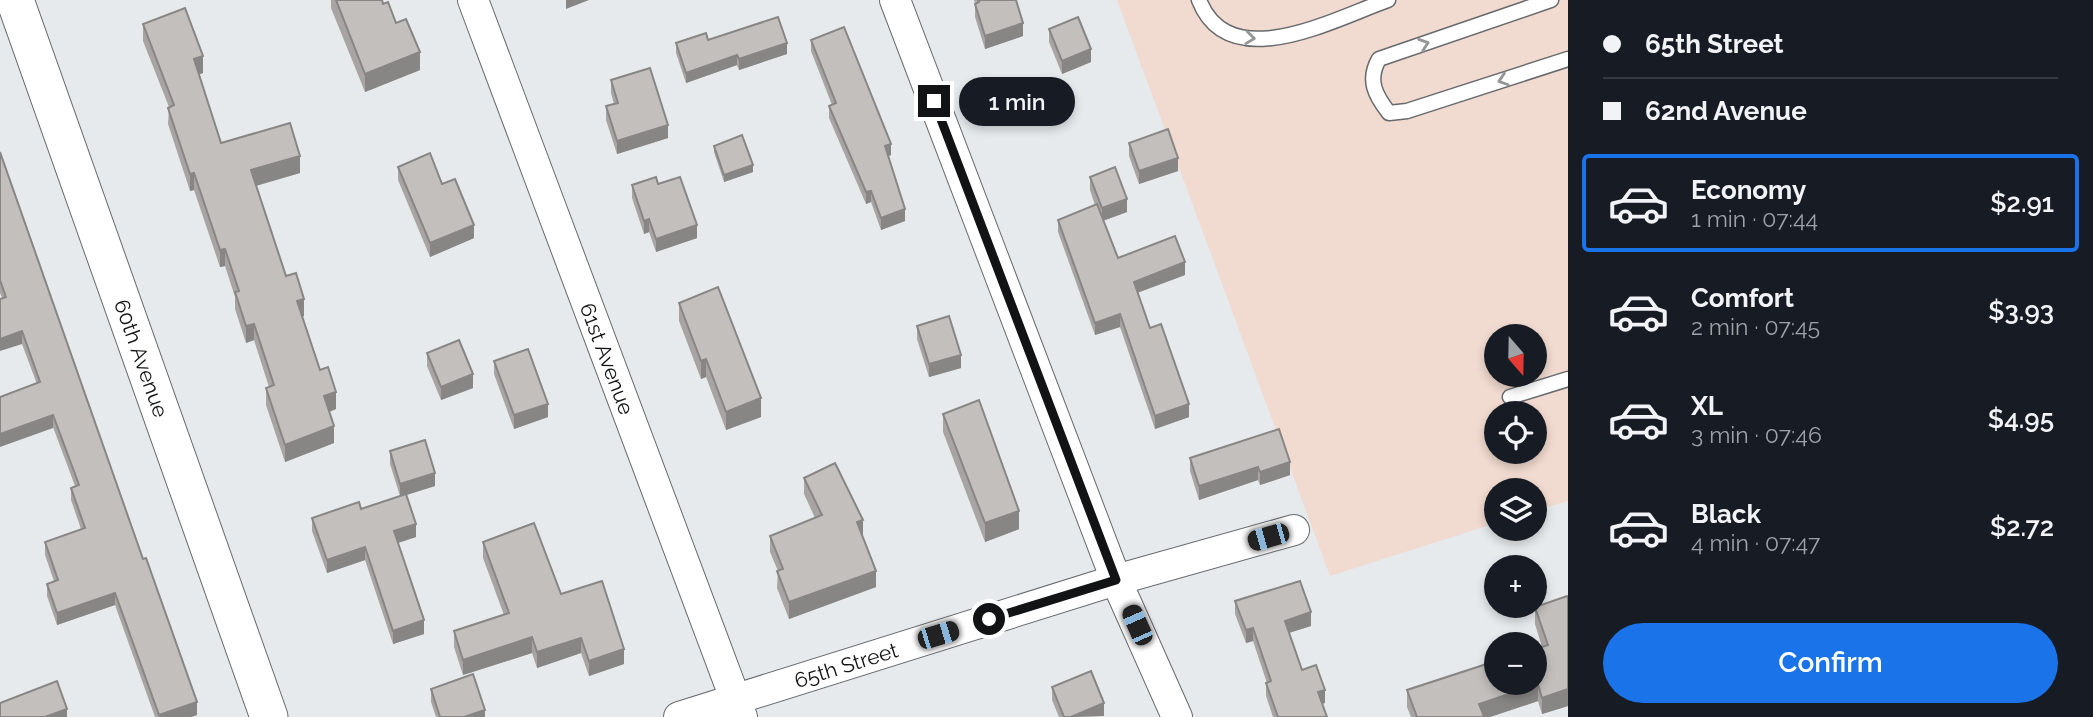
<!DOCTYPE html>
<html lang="en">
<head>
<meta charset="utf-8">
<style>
  body { margin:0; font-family:Raleway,sans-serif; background:#20242c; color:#f1f3f6; height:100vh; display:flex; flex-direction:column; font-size:26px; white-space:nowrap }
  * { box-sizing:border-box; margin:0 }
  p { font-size:23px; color:#9ea1a6 }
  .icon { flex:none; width:38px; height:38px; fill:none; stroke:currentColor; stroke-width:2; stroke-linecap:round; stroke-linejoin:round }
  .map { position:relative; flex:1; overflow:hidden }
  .drawer { display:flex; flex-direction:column; background:#171b24; width:525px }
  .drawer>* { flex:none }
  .hud { display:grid; align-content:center; height:154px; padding:0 35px; background:#171b24 }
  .needle { width:46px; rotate:160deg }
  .fabs { position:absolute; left:1484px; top:324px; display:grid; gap:14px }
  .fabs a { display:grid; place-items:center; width:63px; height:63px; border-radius:50%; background:#171b24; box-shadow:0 4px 10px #0003; font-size:35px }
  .end { position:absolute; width:32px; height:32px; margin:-16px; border:9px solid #121314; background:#fff; box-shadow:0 0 0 4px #fff }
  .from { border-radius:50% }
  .bubble { position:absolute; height:49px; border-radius:24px; background:#171b24; box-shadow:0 4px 10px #0003; font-size:23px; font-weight:600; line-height:49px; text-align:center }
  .car { position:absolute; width:21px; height:42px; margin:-21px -10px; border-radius:9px; box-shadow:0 0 5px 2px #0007; background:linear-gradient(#222 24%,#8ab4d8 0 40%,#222 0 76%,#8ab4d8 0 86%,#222 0) }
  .hud b { display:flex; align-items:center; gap:24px; height:66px; font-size:26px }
  .hud b+b { border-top:2px solid #363941 }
  .hud i { width:18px; height:18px; background:#f1f3f6 }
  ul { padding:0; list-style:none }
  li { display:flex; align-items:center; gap:21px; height:98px; margin:0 14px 10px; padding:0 21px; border:4px solid transparent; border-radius:7px }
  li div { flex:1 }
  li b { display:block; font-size:26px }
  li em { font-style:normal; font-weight:600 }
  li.current { border-color:#1a73e8 }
  li>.icon { width:63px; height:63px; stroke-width:1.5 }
  .cta { display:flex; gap:14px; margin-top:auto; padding:14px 35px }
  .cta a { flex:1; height:80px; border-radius:42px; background:#1a73e8; color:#fff; font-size:28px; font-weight:600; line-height:80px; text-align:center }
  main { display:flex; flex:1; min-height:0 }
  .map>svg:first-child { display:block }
  .commercial { fill:#f1dacf; fill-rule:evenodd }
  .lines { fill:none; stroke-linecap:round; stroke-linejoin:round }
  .service-casing { stroke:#676a6d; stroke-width:17 }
  .minor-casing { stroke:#676a6d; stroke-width:32 }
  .tertiary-casing { stroke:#676a6d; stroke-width:39 }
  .service { stroke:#fff; stroke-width:14 }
  .minor { stroke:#fff; stroke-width:30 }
  .tertiary { stroke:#fff; stroke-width:37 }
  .wall { fill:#a8a4a3 }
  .shaded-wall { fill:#888684 }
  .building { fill:#c3bfbd; stroke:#888684; stroke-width:2 }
  .oneway { stroke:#949595 }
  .route { stroke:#121314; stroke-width:9 }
  .labels { text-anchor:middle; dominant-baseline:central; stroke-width:6; stroke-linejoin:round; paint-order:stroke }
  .street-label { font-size:21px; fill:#121314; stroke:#fff }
</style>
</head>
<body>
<main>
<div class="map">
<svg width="1568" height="717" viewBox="0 0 1568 717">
  <rect width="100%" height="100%" fill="#e6eaec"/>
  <path class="commercial" d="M1117,0H1568V501L1535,511V490H1496V523L1330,576ZM1496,336H1535V374H1496ZM1496,413H1535V452H1496Z"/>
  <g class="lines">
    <g class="service-casing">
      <g id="service">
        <path d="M1199,0C1229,77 1334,19 1388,0"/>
        <path d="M1551,0L1379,59C1367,80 1375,95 1389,113L1407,111L1568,59"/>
        <polyline points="1510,397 1568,379"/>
      </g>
    </g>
    <g class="minor-casing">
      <g id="minor">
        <path id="s1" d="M473,0L742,717"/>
        <polyline points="895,0 1116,580 1177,717"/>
        <path id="s2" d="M679,717L1116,580L1294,530"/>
      </g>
    </g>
    <g class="tertiary-casing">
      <g id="tertiary">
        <path id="s3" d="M15,0L269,717"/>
      </g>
    </g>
    <use href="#service" class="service"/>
    <use href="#minor" class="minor"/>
    <use href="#tertiary" class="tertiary"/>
  </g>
  <g class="wall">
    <polygon points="331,0 382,0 396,23 420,70 365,92 331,8"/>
    <polygon points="974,0 1016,0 1023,36 985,49 975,17 975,3"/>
    <polygon points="143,24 203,73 199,74 221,143 300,173 256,186 286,276 304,316 302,317 320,370 336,409 330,412 334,443 285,462 266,405 266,388 269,387 254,340 246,343 235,309 235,297 225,266 220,267 194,190 190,191 168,124 169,107 143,41"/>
    <polygon points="1049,29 1091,62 1062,74 1049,42"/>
    <polygon points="708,40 787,54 739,70 737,65 686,83 676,53 676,43"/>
    <polygon points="811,40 891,155 888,156 905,221 881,230 871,202 866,204 829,118 829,106 832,105 811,51"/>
    <polygon points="611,80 668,138 617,154 606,120 606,106 614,104 611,93"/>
    <polygon points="1129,143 1178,171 1139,184 1129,156"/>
    <polygon points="714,146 753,172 724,182 714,152"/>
    <polygon points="0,152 197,715 191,717 155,717 115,605 57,625 47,596 47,584 54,581 45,555 45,542 81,529 71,500 71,488 75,486 22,344 0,293"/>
    <polygon points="398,167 442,184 474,238 430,257 398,180"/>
    <polygon points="1090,177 1127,212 1103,221 1118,258 1185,275 1137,293 1150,328 1189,417 1155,429 1120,327 1095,335 1058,232 1058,220 1095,205 1090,190"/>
    <polygon points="658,184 697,238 656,252 649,232 644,234 632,198 632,185"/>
    <polygon points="679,303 761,417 726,430 706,377 701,379 679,321"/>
    <polygon points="917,326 961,368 929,377 917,339"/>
    <polygon points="427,353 473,388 441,400 427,366"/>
    <polygon points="494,361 548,417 514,429 494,374"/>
    <polygon points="943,414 1019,529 985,542 943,432"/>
    <polygon points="1279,429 1290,475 1260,485 1258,480 1199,500 1190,471 1190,458"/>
    <polygon points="390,451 435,486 406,495 416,537 398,543 424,634 393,644 365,560 327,573 312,531 312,518 361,509 400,496 390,464"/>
    <polygon points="804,478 863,537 876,587 789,619 777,588 778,571 770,552 770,536 815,518 804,494"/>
    <polygon points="483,542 561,594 624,664 589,676 581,653 537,668 532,653 463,675 454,647 454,631 504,615 483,558"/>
    <polygon points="1568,599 1568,706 1542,714 1538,701 1490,717 1411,717 1407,707 1407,690 1542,647 1535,624 1535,607"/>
    <polygon points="1235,601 1311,626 1289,633 1302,670 1325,703 1322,704 1327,717 1273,717 1266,696 1266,683 1267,683 1253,641 1246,643 1235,614"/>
    <polygon points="1052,687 1104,716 1059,717 1052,700"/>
    <polygon points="431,689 485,717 436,717 431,702"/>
  </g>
  <g class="shaded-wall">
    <polygon points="566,0 589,0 566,9"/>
    <polygon points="1023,23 1023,36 985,49 985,36"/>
    <polygon points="787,43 787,54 739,70 739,59"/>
    <polygon points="1091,49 1091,62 1062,74 1062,61"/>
    <polygon points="420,52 420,70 365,92 365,74"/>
    <polygon points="737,55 737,65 686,83 686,73"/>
    <polygon points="203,56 203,73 194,76 194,59"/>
    <polygon points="668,125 668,138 617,154 617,141"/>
    <polygon points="891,144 891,155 885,158 885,146"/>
    <polygon points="300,156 300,173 251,187 251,170"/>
    <polygon points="1178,158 1178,171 1139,184 1139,171"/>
    <polygon points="753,165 753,172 724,182 724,175"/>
    <polygon points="194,173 194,190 190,191 190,174"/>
    <polygon points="871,191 871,202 866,204 866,192"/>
    <polygon points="1127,199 1127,212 1102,221 1102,208"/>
    <polygon points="905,209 905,221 881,230 881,218"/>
    <polygon points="649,219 649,232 644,234 644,221"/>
    <polygon points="474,225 474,238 430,257 430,243"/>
    <polygon points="697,225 697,238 656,252 656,239"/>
    <polygon points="225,249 225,266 220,267 220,250"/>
    <polygon points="1185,262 1185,275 1134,294 1134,282"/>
    <polygon points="304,299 304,316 297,318 297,301"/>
    <polygon points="1120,314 1120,327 1095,335 1095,323"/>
    <polygon points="254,324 254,340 246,343 246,326"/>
    <polygon points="22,331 22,344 0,351 0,339"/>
    <polygon points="961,355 961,368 929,377 929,364"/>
    <polygon points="706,359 706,377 701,379 701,361"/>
    <polygon points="473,374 473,388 441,400 441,387"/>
    <polygon points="336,392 336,409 324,413 324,396"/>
    <polygon points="761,398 761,417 726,430 726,412"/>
    <polygon points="548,404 548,417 514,429 514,415"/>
    <polygon points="1189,404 1189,417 1155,429 1155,416"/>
    <polygon points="53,415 53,428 0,447 0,434"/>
    <polygon points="334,426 334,443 285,462 285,445"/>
    <polygon points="1290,462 1290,475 1260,485 1260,472"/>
    <polygon points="1258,467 1258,480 1199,500 1199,486"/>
    <polygon points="435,473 435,486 400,497 400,484"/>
    <polygon points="1019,511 1019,529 985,542 985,523"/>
    <polygon points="863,520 863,537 857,539 857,522"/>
    <polygon points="416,524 416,537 394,544 394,531"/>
    <polygon points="365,547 365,560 327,573 327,560"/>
    <polygon points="876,571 876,587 789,619 789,602"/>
    <polygon points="115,593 115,605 57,625 57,613"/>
    <polygon points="1311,612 1311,626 1285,634 1285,621"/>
    <polygon points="424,620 424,634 393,644 393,631"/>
    <polygon points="1253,628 1253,641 1246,643 1246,630"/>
    <polygon points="532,637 532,653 463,675 463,660"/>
    <polygon points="581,638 581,653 537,668 537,652"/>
    <polygon points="624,649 624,664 589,676 589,661"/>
    <polygon points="1538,684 1538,701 1490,717 1479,717 1479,704"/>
    <polygon points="1568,689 1568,706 1542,714 1542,698"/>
    <polygon points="1325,690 1325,703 1318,705 1318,692"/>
    <polygon points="197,702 197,715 191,717 159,717 159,715"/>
    <polygon points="1104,703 1104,716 1071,717"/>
    <polygon points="67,709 67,717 45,717"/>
    <polygon points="485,710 485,717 464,717"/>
  </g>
  <g class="building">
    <polygon points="336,0 382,0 383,4 388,2 396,23 406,19 420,52 365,74"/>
    <polygon points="978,0 1016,0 1023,23 985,36 975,4 979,2"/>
    <polygon points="185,8 203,56 194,59 221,143 290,123 300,156 251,170 286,276 296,273 304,299 297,301 320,370 328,367 336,392 324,396 334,426 285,445 266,388 274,385 254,324 246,326 235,292 239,291 225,249 220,250 194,173 190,174 168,108 174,105 143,24"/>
    <polygon points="778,17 787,43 739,59 737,55 686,73 676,43 706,33 708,40"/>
    <polygon points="1078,17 1091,49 1062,61 1049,29"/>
    <polygon points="844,27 891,144 885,146 905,209 881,218 871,191 866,192 829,106 836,103 811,40"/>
    <polygon points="650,68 668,125 617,141 606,106 618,103 611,80"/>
    <polygon points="1168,129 1178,158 1139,171 1129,143"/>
    <polygon points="742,135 753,165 724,175 714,146"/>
    <polygon points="0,152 143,559 146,558 197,702 159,715 115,593 57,613 47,584 58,580 45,542 85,528 71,488 79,485 53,415 0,434 0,397 40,382 22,331 0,339 0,299 6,297 0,280"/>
    <polygon points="430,153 442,184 455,179 474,225 430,243 398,167"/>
    <polygon points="1115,167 1127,199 1102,208 1090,177"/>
    <polygon points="656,177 658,184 680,177 697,225 656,239 649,219 644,221 632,185"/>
    <polygon points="1097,204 1118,258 1175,236 1185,262 1134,282 1150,328 1161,324 1189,404 1155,416 1120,314 1095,323 1058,220"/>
    <polygon points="718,287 761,398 726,412 706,359 701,361 679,303"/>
    <polygon points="949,316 961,355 929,364 917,326"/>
    <polygon points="459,340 473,374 441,387 427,353"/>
    <polygon points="528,349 548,404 514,415 494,361"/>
    <polygon points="979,400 1019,511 985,523 943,414"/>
    <polygon points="1279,429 1290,462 1260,472 1258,467 1199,486 1190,458"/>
    <polygon points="425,440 435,473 400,484 390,451"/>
    <polygon points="835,463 863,520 857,522 876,571 789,602 777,571 783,569 770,536 822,515 804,478"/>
    <polygon points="406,494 416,524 394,531 424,620 393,631 365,547 327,560 312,518 359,502 361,509"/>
    <polygon points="534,523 561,594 602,581 624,649 589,661 581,638 537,652 532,637 463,660 454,631 509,613 483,542"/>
    <polygon points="1300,581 1311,612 1285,621 1302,670 1316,665 1325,690 1318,692 1327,717 1278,717 1266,683 1271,681 1253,628 1246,630 1235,601"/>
    <polygon points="1567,596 1568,599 1568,689 1542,698 1538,684 1479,704 1484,716 1482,717 1417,717 1407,690 1496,661 1496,682 1535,682 1535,649 1548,645 1535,607"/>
    <polygon points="1091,671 1104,703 1071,717 1064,717 1052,687"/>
    <polygon points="473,674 485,710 464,717 440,717 431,689"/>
    <polygon points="57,681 67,709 45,717 0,717 0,703"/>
  </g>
  <defs><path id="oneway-chevron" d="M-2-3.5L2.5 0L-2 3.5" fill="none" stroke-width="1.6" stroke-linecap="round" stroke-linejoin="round" transform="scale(1.75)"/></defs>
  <g class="oneway">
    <use href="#oneway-chevron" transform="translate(1250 38) rotate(7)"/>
    <use href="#oneway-chevron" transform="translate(1424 44) rotate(-19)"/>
    <use href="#oneway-chevron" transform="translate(1503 80) rotate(162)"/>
  </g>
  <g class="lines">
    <polyline class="route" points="934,101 1116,580 989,619"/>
  </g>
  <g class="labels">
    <g class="street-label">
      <text stroke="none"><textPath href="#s3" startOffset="380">60th Avenue</textPath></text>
      <text stroke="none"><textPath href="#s1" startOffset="383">61st Avenue</textPath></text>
      <text stroke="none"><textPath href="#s2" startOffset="175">65th Street</textPath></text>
    </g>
  </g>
</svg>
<div class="fabs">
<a><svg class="needle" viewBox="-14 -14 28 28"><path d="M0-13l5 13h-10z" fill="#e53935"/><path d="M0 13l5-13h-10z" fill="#9ea1a6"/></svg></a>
<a><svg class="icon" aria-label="locate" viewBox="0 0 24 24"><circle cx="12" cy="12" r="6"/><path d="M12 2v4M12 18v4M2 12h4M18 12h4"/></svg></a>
<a><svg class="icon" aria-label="layers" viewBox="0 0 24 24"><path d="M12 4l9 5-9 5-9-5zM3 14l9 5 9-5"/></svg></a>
<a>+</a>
<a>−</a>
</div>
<i class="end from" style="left:989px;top:619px"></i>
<i class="end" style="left:934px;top:101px"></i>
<div class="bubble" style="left:959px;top:77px;width:116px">1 min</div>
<i class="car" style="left:1268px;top:537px;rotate:254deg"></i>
<i class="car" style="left:1137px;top:625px;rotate:336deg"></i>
<i class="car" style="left:938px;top:635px;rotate:73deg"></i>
</div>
<section class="drawer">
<div class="hud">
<b><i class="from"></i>65th Street</b>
<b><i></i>62nd Avenue</b>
</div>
<ul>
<li class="current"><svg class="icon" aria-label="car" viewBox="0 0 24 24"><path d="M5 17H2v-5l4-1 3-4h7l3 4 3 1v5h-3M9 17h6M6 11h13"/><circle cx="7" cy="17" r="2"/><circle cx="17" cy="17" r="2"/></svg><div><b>Economy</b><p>1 min · 07:44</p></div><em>$2.91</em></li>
<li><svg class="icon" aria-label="car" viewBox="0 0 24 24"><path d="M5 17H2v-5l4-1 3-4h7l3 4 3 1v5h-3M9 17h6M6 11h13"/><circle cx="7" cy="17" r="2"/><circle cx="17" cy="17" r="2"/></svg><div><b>Comfort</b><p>2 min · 07:45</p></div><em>$3.93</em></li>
<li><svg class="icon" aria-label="car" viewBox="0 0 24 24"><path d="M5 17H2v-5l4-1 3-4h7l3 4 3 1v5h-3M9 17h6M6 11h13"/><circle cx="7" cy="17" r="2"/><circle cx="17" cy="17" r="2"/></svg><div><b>XL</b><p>3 min · 07:46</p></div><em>$4.95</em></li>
<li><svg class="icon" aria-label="car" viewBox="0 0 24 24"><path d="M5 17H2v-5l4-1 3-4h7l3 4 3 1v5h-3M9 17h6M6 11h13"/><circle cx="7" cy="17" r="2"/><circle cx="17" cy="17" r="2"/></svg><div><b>Black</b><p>4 min · 07:47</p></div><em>$2.72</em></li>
</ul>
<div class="cta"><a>Confirm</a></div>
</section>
</main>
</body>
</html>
